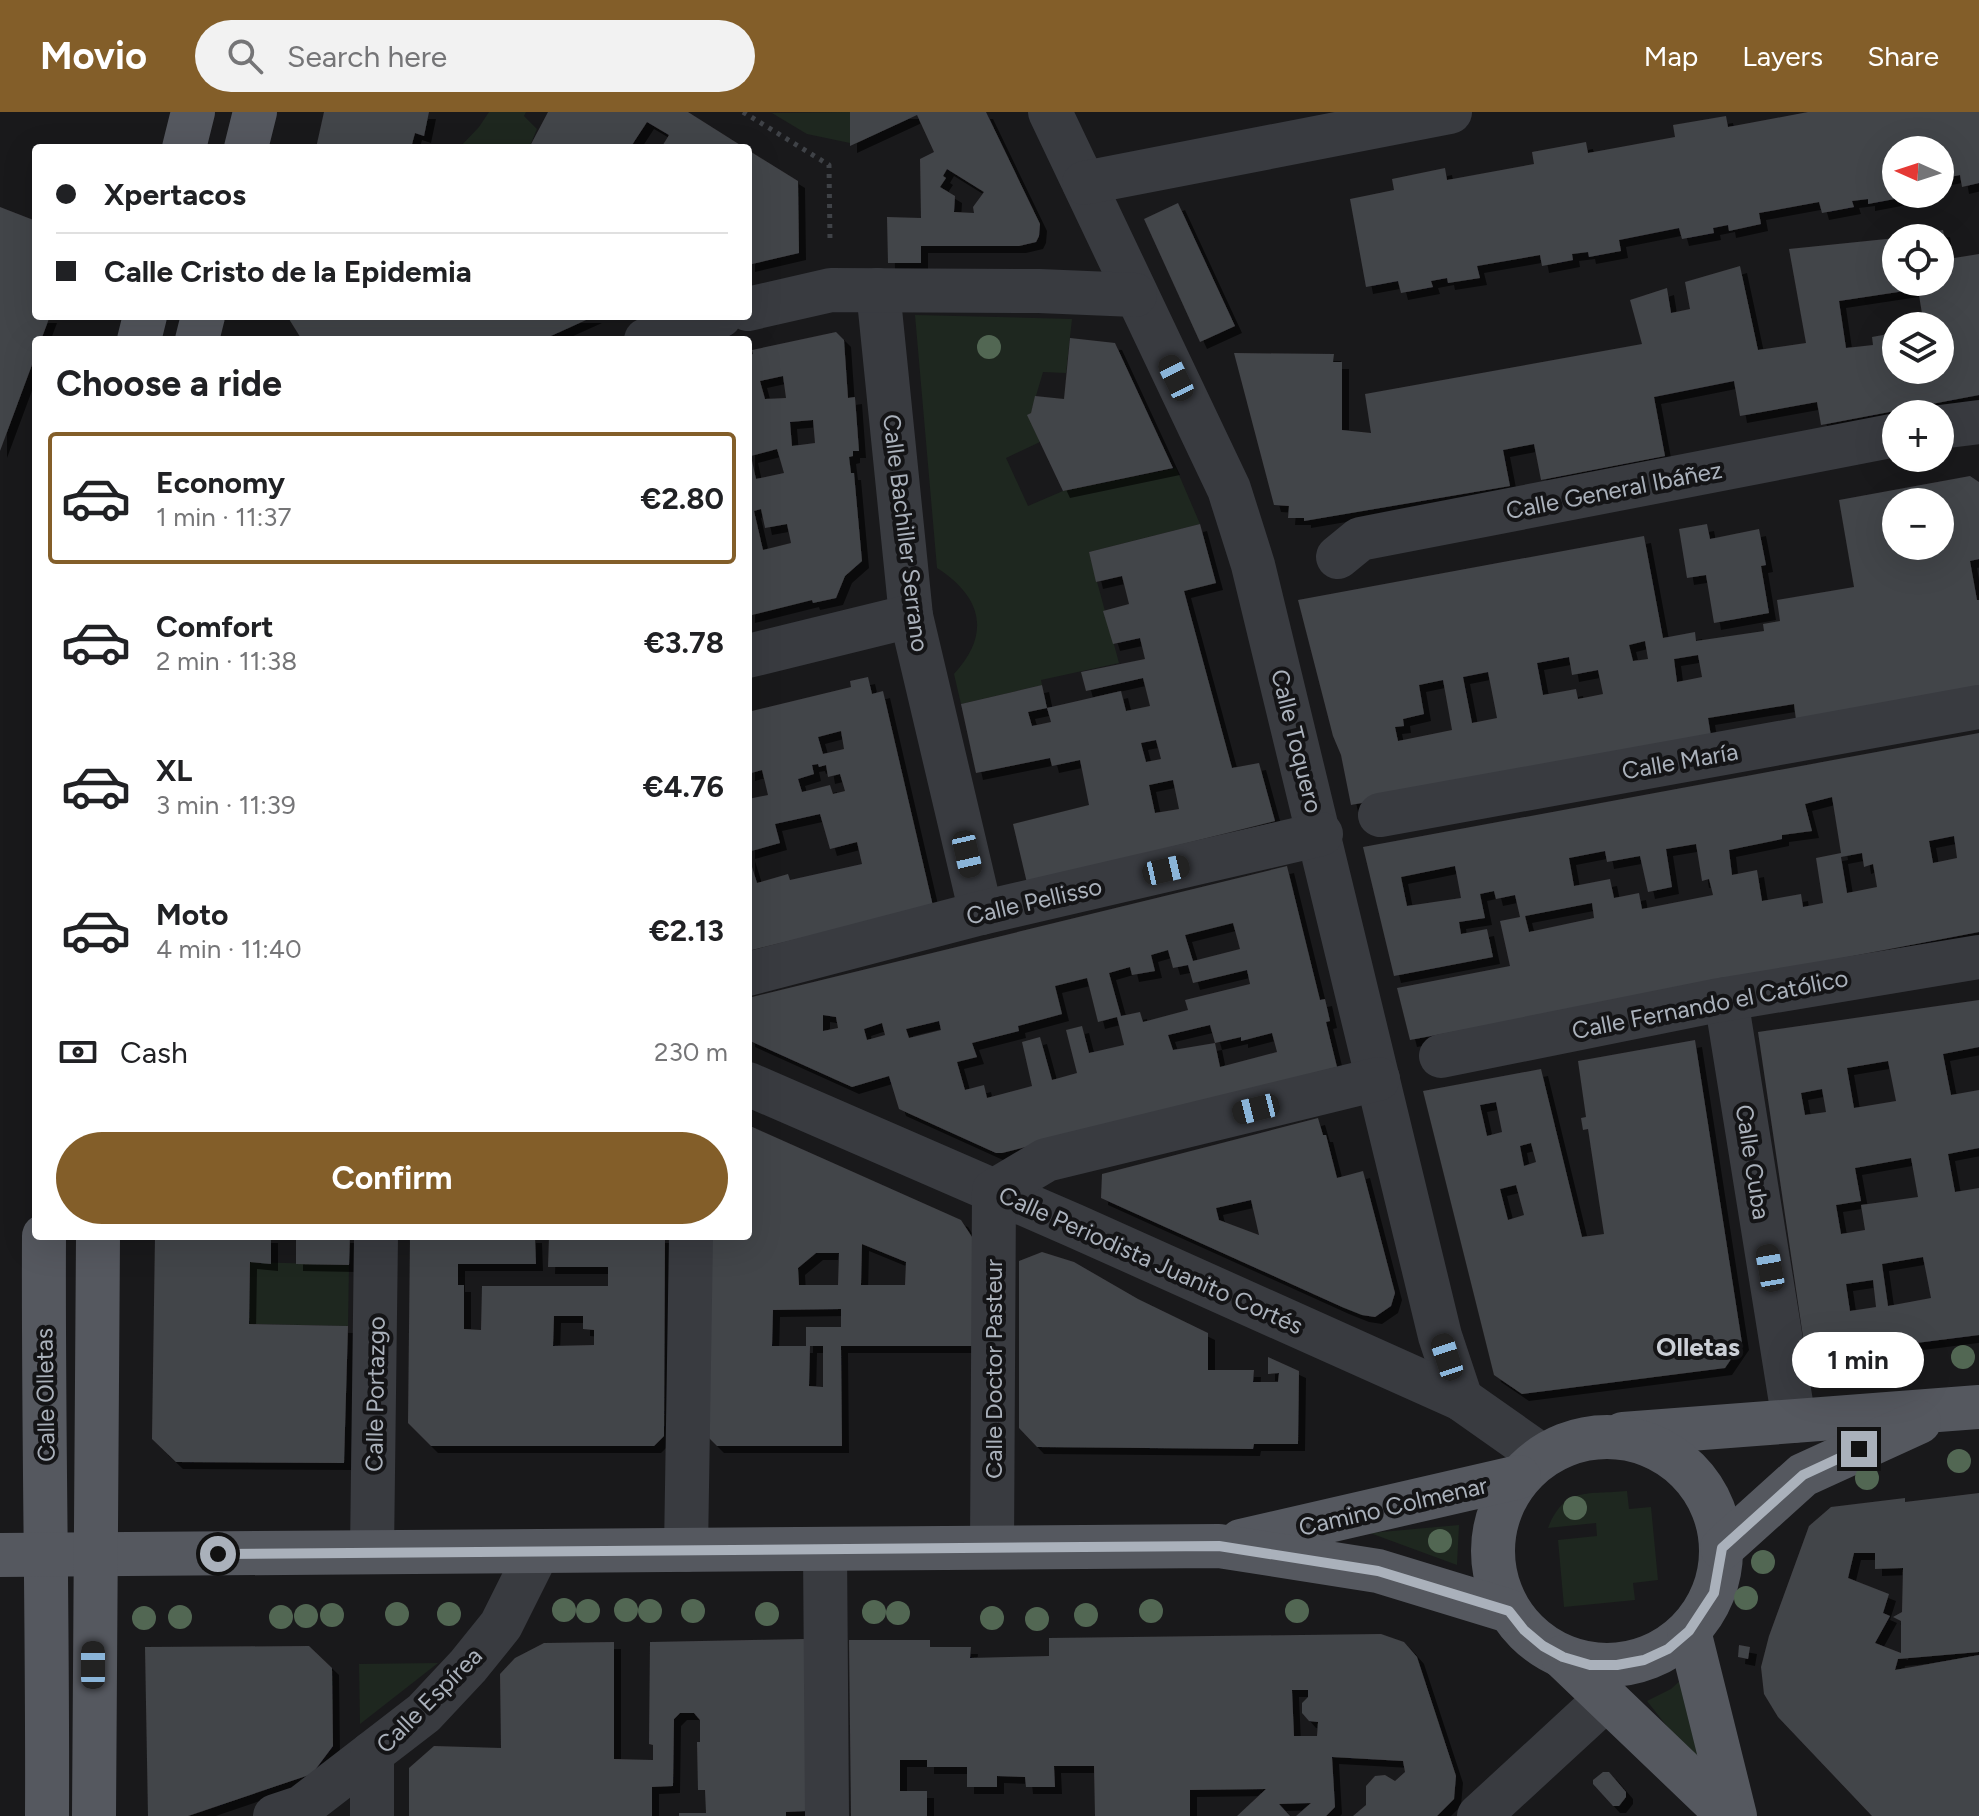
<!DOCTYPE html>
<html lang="en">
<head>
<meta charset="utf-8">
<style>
  body { margin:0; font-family:Figtree,sans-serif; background:#f2f2f2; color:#202124; height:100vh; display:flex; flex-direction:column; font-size:30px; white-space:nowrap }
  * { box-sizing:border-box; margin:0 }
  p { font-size:26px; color:#757577 }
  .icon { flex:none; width:44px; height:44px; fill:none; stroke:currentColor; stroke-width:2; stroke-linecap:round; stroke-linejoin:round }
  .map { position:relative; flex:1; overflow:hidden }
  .side { position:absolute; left:32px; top:224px; width:720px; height:904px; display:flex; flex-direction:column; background:#fff; border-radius:8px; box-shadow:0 8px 32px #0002 }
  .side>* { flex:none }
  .top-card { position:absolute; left:32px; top:32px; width:720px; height:176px; border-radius:8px; box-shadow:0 8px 32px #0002; display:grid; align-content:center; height:176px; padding:0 24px; background:#fff }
  .needle { width:52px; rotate:273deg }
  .controls { position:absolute; left:1882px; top:24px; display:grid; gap:16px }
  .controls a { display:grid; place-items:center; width:72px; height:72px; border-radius:50%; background:#fff; box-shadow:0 8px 32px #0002; font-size:40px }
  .end { position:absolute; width:36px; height:36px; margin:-18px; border:10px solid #aab1bb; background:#111; box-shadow:0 0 0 4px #111 }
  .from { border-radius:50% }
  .bubble { position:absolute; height:56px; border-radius:28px; background:#fff; box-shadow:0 8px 32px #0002; font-size:26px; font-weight:700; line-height:56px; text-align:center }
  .car { position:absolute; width:24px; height:48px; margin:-24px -12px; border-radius:10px; box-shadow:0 0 6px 2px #0007; background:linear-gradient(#222 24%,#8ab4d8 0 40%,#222 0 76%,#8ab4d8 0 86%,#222 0) }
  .top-card b { display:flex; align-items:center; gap:28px; height:76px; font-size:30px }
  .top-card b+b { border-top:2px solid #e0e0e0 }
  .top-card i { width:20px; height:20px; background:#202124 }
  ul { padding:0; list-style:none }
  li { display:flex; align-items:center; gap:24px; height:132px; margin:0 16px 12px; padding:0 8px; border:4px solid transparent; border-radius:8px }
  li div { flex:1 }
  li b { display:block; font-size:30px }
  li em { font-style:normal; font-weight:700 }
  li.active { border-color:#835e29 }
  li>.icon { width:72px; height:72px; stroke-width:1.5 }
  h2 { padding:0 24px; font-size:36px; line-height:96px }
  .pay { display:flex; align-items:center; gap:20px; height:88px; padding:0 24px; font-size:30px }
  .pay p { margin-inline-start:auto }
  .action { display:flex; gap:16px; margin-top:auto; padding:16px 24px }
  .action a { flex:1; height:92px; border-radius:48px; background:#835e29; color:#fff; font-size:32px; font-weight:700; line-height:92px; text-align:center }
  header { display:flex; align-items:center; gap:48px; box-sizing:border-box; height:112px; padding:0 40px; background:#835e29; color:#fff }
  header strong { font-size:38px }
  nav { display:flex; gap:44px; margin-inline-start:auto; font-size:28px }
  .search { width:560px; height:72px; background:#f2f2f2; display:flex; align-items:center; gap:20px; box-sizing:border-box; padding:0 28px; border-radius:44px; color:#757577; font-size:30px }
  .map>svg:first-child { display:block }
  .green { fill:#1e271f }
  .building { fill:#434448; fill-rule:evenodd; filter:url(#shadow) }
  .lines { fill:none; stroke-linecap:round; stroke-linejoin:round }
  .path { stroke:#3f4247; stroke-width:5; stroke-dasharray:4 6; stroke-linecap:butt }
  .minor { stroke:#393b40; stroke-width:44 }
  .major { stroke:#55585f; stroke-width:44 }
  .tree { fill:#526753 }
  .route { stroke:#aab1bb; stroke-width:10 }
  .labels { text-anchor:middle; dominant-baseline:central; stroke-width:8; stroke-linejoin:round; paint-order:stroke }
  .street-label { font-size:24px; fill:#aab1bb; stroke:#141416 }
  .neighbourhood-label { font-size:26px; font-weight:bold; fill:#ccd0d7; stroke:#141416 }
</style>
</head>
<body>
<header>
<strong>Movio</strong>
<div class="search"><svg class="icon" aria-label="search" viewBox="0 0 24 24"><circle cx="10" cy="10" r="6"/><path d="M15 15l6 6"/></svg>Search here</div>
<nav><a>Map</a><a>Layers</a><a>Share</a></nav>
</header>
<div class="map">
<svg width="1979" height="1704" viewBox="0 0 1979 1704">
  <defs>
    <filter id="shadow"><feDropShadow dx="7" dy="7" stdDeviation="0" flood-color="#0009"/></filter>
  </defs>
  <rect width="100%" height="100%" fill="#19191b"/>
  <g class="green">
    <polygon points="489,0 526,0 524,4 537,17 529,36 459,36 479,15"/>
    <polygon points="850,0 850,31 807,22 772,1"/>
    <path d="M915,203L1072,207L1066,261L1043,260L1031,301L1028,303L1040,330L1006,346L1028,394L1063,379L1176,356L1200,412L1089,440L1119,551L1041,568L1042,573L961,592L954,562C992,521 981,484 937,456Z"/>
    <polygon points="250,1150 349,1153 348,1214 249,1212"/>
    <path d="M1627,1379L1629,1397L1651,1395L1658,1468L1633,1471L1635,1488L1564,1495L1558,1428L1597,1424L1596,1411L1548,1416C1565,1374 1587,1383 1627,1379Z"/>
    <polygon points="1459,1413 1457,1453 1370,1421"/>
    <polygon points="438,1551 360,1612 359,1552"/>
    <polygon points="1683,1566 1719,1680 1647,1589 1671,1577"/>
  </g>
  <g class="building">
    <polygon points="324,0 429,0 424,24 415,21 411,36 316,36"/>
    <polygon points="548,0 688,0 745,36 661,36 669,23 647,10 630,36 529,36"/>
    <path d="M850,0H986L1040,112L1039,124L1036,130L1019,134H921V151H888L887,105L921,106L920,47L934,40L917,3L850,34ZM947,57L984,80L973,95L974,101L954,100L955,84L940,75L946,66L943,64Z"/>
    <polygon points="1808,0 1979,0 1979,71 1962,75 1960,63 1940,67 1940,38 1896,38 1896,82 1900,82 1900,86 1868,92 1868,87 1852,89 1854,95 1822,101 1819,90 1759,101 1761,112 1729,119 1728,113 1713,116 1714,121 1682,127 1679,116 1619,128 1621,139 1589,145 1588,140 1572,142 1573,148 1542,154 1540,143 1477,154 1480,166 1448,171 1447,166 1431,169 1433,175 1401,181 1398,169 1366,175 1350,87 1394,78 1392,67 1445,56 1447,68 1534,52 1532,40 1586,30 1588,41 1675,25 1673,13 1726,4 1728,15"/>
    <polygon points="748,38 798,69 799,141 748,153"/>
    <polygon points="1178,91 1235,214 1200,230 1144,107"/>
    <polygon points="0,95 36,109 36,204 50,204 41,228 36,228 36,242 0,339"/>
    <path d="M1943,118L1948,147L1979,142V283L1821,313L1817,290L1740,304L1734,269L1654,285L1665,344L1541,368L1534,332L1503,338L1510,374L1304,409V406H1288L1289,394L1274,393L1234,241L1334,242L1333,250H1342V318L1371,321L1365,282L1642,232L1630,188L1667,176L1671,201L1690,197L1685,170L1740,154L1758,238L1806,231L1789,137L1896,126V170H1940V126L1907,124ZM1918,177L1924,214H1940V258H1896L1894,221L1872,225L1873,233L1846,236L1839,189Z"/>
    <polygon points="290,204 595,204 542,228 302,228 289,207"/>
    <path d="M836,220L844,228L848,286L855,285L859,339H853V344L849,345L851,361H854L862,449L845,464L836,486L813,491L812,488L748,504V244L753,242L752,238ZM783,264L786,286L765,287L760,269ZM813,308L815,331L792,334L790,310ZM777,337L784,361L756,367L751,344ZM761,397L765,416L787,412L791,431L763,438L754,399Z"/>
    <polygon points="1070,226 1115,231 1173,356 1063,379 1027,303 1031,301 1035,284 1064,287"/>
    <path d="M1970,364L1979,370V447L1970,449L1977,488H1979V575L1796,608L1794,592L1708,606L1711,624L1351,693L1341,643L1333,624L1298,488L1644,424L1663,526L1695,520L1696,529L1764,519L1763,512L1780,509L1777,488L1854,475L1839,388ZM1896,390H1940V434H1896ZM1645,529L1648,547L1633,549L1629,533ZM1698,543L1702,565L1677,570L1674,547ZM1569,545L1572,563L1598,558L1603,582L1578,587L1576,577L1543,583L1537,551ZM1488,560L1497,606L1472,611L1463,565ZM1443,568L1452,618L1398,629L1395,615L1404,614L1403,607L1424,602L1419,573Z"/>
    <path d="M1200,412L1216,471L1184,479L1232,656L1259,651L1275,709L1027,771L1013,712L1089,693L1080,648L1052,654L1050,646L976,661L961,592L1042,573L1047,596L1028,600L1032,614L1051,610L1047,596L1121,579L1126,599L1150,594L1143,566L1086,579L1081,560L1145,547L1140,526L1113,532L1103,499L1129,492L1122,464L1096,470L1089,440ZM1156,628L1161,647L1146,650L1141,631ZM1173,668L1179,697L1155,701L1149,673Z"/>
    <polygon points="1707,412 1710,427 1759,417 1766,453 1761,454 1769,501 1714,511 1706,463 1687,466 1679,417"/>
    <path d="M868,565L872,582L883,579L933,794L748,839V742L757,771L788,762L790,768L862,752L857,730L830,737L820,702L775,712L780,731L748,740V687L768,683L762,658L748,662V600L851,575L850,569ZM841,619L844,637L823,642L818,625ZM818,652L819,655L826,653L828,665L840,662L845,679L833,682L830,673L802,680L798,667L814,662L812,653Z"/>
    <path d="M1979,621V820L1410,928L1397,876L1510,854L1500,809L1520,805L1515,783L1496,787L1494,779L1480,782L1485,806L1459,810L1461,822L1487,817L1493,845L1394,864L1363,735ZM1832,685L1841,741L1816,746L1823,791L1803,795L1801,782L1762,789L1757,758L1732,763L1729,738L1782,727V723L1812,719L1805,692ZM1954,724L1957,746L1933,751L1929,729ZM1696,732L1702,769L1709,767L1713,783L1642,797L1639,781L1614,786L1610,767L1574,774L1569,746L1605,739L1607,750L1640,744L1648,780L1672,775L1666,737ZM1862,741L1864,755L1873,752L1877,775L1847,781L1841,745ZM1455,754L1461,786L1407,794L1401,765ZM1592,791L1594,806L1529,820L1525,804Z"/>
    <path d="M1287,754L1320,888L1325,887L1330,909L1326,910L1337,955L1002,1041H996L899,997L889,964L852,975L748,928V886ZM1233,811L1240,837L1193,849L1185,823ZM1168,838L1173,856L1188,853L1193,871L1247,858L1250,872L1185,888L1188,898L1143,910L1140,900L1121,904L1109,861L1130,855L1132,863L1155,859L1151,843ZM1087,866L1098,910L1117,905L1124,933L1089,941L1082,914L1066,918L1077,961L1052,968L1040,925L1022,930L1032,974L987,986L984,973L965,978L957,950L977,945L972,931L1019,919L1018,914L1062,902L1055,874ZM823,903L836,905L838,916L823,919ZM939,909L941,918L909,926L906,917ZM882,911L885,923L867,928L864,917ZM1210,913L1215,931L1173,938L1168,923ZM1272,921L1277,940L1220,955L1215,931L1241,925V929Z"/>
    <path d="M1979,888V935L1943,942L1951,983L1979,978V1036L1948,1042L1955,1080L1979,1076V1223L1806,1245L1758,920ZM1888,949L1896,989L1854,996L1847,956ZM1822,977L1826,1000L1805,1003L1801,981ZM1911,1046L1918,1085L1861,1093L1865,1118L1841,1122L1836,1093L1861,1089L1855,1056ZM1923,1145L1931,1186L1888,1194L1882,1152ZM1873,1168L1876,1195L1850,1199L1846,1172Z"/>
    <path d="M1695,928L1742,1231L1725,1256L1522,1282L1494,1263L1423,979L1541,957L1582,1125L1604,1122L1588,1017L1583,1018L1581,1006L1586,1005L1578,949ZM1496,990L1502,1020L1487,1024L1480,993ZM1531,1031L1536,1050L1524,1054L1520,1034ZM1516,1073L1524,1103L1508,1108L1500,1077Z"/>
    <path d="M1318,1006L1323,1023H1326L1337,1066L1363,1059L1395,1181L1391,1194L1375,1205L1362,1203L1342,1195L1101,1086L1102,1062ZM1251,1088L1259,1123L1219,1108L1216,1096Z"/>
    <path d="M748,1013L961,1108L972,1125V1234H841L842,1334H717L709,1326L711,1124H748ZM862,1132L906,1150L905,1173H861ZM816,1141H839L838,1173H799L798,1156ZM841,1197V1215H806V1234H772L773,1198ZM810,1234H823V1275L809,1274Z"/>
    <polygon points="155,1124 271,1124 271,1152 250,1150 249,1212 348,1214 344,1351 176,1350 152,1327"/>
    <polygon points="296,1124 350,1124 349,1153 296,1152"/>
    <path d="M410,1124H535L536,1152H458V1173H464V1217L481,1218L482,1174H608V1155H548L549,1124H665L664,1324L654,1334H431L408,1311ZM554,1204H583V1217L594,1218V1233L553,1234Z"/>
    <polygon points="1042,1140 1074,1150 1138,1187 1208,1221 1208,1258 1254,1258 1253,1270 1278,1270 1279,1261 1268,1262 1268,1245 1299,1259 1298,1332 1254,1332 1253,1337 1037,1335 1019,1316 1019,1149"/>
    <path d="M1979,1381V1540L1898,1547L1895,1558L1979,1543V1704H1872L1778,1605L1764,1582L1761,1555L1769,1524L1809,1414L1831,1395L1905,1386V1390ZM1854,1441H1875V1457L1903,1456L1902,1500L1893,1505L1901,1509V1541L1875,1531L1890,1504L1883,1501L1889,1482L1848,1466Z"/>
    <path d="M1381,1522L1404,1530L1417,1545L1456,1664L1454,1687L1437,1704H1353L1366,1693V1674L1375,1664L1385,1663L1395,1669L1405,1660L1403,1649L1332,1645L1335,1695L1326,1704H1296L1311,1691L1279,1692L1290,1704H1237L1266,1677L1190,1678V1704H1095L1094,1654H1054L1055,1675H1026L1025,1665L997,1664V1675H967V1655H927V1648H900V1679H927V1704H851L849,1528H930V1535H971L970,1546L1049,1544V1526ZM1292,1578H1308V1585L1302,1591V1601L1309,1609L1318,1610L1317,1624H1294Z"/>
    <polygon points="804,1527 807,1699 786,1700 786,1704 679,1704 679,1701 706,1701 705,1678 698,1678 697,1630 700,1630 700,1608 694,1601 680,1601 674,1607 673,1674 652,1675 652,1704 409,1704 409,1656 434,1634 501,1636 500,1562 515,1546 544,1531 614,1530 614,1647 653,1648 653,1633 649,1632 650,1530"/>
    <polygon points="1739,1533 1750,1535 1748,1547 1738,1545"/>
    <polygon points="309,1534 332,1556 333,1634 312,1662 188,1704 148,1704 145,1535"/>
    <polygon points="1603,1660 1609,1660 1626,1680 1626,1685 1619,1694 1613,1694 1593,1672 1593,1668"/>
  </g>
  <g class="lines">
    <polyline class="path" points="743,0 829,53 830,129"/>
    <g class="minor">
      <polyline points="1050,0 1229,377 1253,453 1440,1224 1461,1287"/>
      <polyline points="1084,71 1450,0"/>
      <polyline points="878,178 911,504 981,801"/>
      <polyline points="748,197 831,178 1039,179 1135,183"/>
      <polyline points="646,228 679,214 720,204"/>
      <polyline points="1940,315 1979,310"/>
      <polyline points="1338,445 1360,427 1896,323"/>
      <polyline points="748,544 911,504"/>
      <polyline points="1380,703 1979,595"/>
      <polyline points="748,862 981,801 1321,722"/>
      <polyline points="1726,887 1794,1309"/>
      <polyline points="1441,944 1714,889 1979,845"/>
      <polyline points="748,972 1075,1114 1461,1287 1542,1344"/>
      <polyline points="992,1435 994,1079 1046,1048 1378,967"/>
      <polyline points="825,1437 827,1704"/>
      <polyline points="686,1438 691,1124"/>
      <polyline points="372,1440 376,1124"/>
      <polyline points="275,1704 302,1695 424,1601 468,1554 501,1513 538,1439"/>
      <polyline points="372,1704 372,1641"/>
      <polyline points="1479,1704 1606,1587"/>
    </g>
    <g class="major">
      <polyline points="184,36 193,0"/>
      <polyline points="246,36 255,0"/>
      <polyline points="139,228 145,204"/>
      <polyline points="197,228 203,204"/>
      <path d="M44,1124C43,1317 48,1511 47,1704"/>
      <polyline points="1623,1322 1979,1295"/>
      <circle cx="1607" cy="1439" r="114"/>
      <polyline points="1241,1429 1519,1365"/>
      <polyline points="1722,1436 1803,1363 1919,1310"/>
      <polyline points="0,1443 1219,1434 1378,1459 1509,1499"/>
      <polyline points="1689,1519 1735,1704"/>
      <polyline points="1563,1545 1729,1704"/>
      <polyline points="94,1704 98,1124"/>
    </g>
  </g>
  <g class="tree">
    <circle cx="989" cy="235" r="12"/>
    <circle cx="1963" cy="1245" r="12"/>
    <circle cx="1959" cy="1349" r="12"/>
    <circle cx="1867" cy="1366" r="12"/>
    <circle cx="1575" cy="1396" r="12"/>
    <circle cx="1440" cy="1429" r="12"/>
    <circle cx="1763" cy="1450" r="12"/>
    <circle cx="1746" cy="1486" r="12"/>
    <circle cx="564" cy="1498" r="12"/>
    <circle cx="626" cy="1498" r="12"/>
    <circle cx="588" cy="1499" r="12"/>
    <circle cx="650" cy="1499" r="12"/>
    <circle cx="693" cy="1499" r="12"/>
    <circle cx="1151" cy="1499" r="12"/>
    <circle cx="1297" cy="1499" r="12"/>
    <circle cx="874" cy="1500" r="12"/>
    <circle cx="898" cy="1501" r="12"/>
    <circle cx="397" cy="1502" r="12"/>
    <circle cx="449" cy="1502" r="12"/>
    <circle cx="767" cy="1502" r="12"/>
    <circle cx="332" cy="1503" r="12"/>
    <circle cx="1086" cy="1503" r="12"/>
    <circle cx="306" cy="1504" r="12"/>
    <circle cx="180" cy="1505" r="12"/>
    <circle cx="281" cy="1505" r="12"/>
    <circle cx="144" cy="1506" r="12"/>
    <circle cx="992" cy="1506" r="12"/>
    <circle cx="1037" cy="1507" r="12"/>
  </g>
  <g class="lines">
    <polyline class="route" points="218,1442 1219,1434 1378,1459 1509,1499 1524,1518 1543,1534 1563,1545 1590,1553 1617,1553 1644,1548 1668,1537 1689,1519 1714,1481 1722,1436 1803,1363 1859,1337"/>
  </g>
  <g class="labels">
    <g class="street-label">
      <text transform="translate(1614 378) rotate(-11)">Calle General Ibáñez</text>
      <text transform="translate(906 421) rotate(83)">Calle Bachiller Serrano</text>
      <text transform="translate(1297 629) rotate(76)">Calle Toquero</text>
      <text transform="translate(1680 649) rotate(-10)">Calle María</text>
      <text transform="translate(1034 789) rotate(-13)">Calle Pellisso</text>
      <text transform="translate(1710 892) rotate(-11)">Calle Fernando el Católico</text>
      <text transform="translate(1753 1050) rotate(81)">Calle Cuba</text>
      <text transform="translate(1151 1148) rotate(24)">Calle Periodista Juanito Cortés</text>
      <text transform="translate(993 1257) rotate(-90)">Calle Doctor Pasteur</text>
      <text transform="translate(375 1282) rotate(-89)">Calle Portazgo</text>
      <text transform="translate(45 1283) rotate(-91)">Calle Olletas</text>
      <text transform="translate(1393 1394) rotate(-13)">Camino Colmenar</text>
      <text transform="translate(429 1588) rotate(-45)">Calle Espírea</text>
    </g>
    <g class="neighbourhood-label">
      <text x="1698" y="1235">Olletas</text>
    </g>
  </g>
</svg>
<div class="controls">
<a><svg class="needle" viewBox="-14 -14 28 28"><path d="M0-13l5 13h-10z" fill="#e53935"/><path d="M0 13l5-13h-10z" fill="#757577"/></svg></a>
<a><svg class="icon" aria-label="locate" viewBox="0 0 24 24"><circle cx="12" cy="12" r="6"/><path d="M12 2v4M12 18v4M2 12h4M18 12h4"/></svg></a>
<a><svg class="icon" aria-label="layers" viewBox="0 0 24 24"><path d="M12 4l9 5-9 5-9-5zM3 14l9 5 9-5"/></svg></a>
<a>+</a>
<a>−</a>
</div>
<i class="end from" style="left:218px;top:1442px"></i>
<i class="end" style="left:1859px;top:1337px"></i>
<div class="bubble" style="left:1792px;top:1220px;width:132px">1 min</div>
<i class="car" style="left:1176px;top:266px;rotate:334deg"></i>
<i class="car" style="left:967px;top:742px;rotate:167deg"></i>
<i class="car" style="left:1166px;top:758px;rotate:77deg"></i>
<i class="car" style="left:1256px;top:997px;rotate:256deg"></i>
<i class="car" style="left:1770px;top:1156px;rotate:350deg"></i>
<i class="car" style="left:1447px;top:1245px;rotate:342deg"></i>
<i class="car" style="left:93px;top:1553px;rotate:0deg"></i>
<div class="top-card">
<b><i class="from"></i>Xpertacos</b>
<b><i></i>Calle Cristo de la Epidemia</b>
</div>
<section class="side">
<h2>Choose a ride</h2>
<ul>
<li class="active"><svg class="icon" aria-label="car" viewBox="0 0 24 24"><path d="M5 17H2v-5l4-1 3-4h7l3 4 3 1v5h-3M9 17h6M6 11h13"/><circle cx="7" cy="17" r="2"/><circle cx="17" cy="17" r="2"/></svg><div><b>Economy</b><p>1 min · 11:37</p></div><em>€2.80</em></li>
<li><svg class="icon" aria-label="car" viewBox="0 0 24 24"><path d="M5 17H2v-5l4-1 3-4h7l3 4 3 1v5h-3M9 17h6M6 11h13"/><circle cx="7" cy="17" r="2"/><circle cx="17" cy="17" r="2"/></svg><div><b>Comfort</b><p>2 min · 11:38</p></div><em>€3.78</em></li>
<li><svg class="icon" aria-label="car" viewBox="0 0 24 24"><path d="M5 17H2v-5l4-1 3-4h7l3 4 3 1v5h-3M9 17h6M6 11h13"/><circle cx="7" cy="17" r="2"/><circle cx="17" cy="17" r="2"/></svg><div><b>XL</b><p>3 min · 11:39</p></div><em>€4.76</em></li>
<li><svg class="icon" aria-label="car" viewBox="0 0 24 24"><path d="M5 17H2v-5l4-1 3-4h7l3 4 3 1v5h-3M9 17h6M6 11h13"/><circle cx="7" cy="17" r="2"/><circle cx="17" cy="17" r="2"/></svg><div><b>Moto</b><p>4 min · 11:40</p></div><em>€2.13</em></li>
</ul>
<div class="pay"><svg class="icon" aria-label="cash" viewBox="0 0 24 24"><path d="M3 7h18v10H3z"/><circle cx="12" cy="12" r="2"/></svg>Cash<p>230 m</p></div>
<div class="action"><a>Confirm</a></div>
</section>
</div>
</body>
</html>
